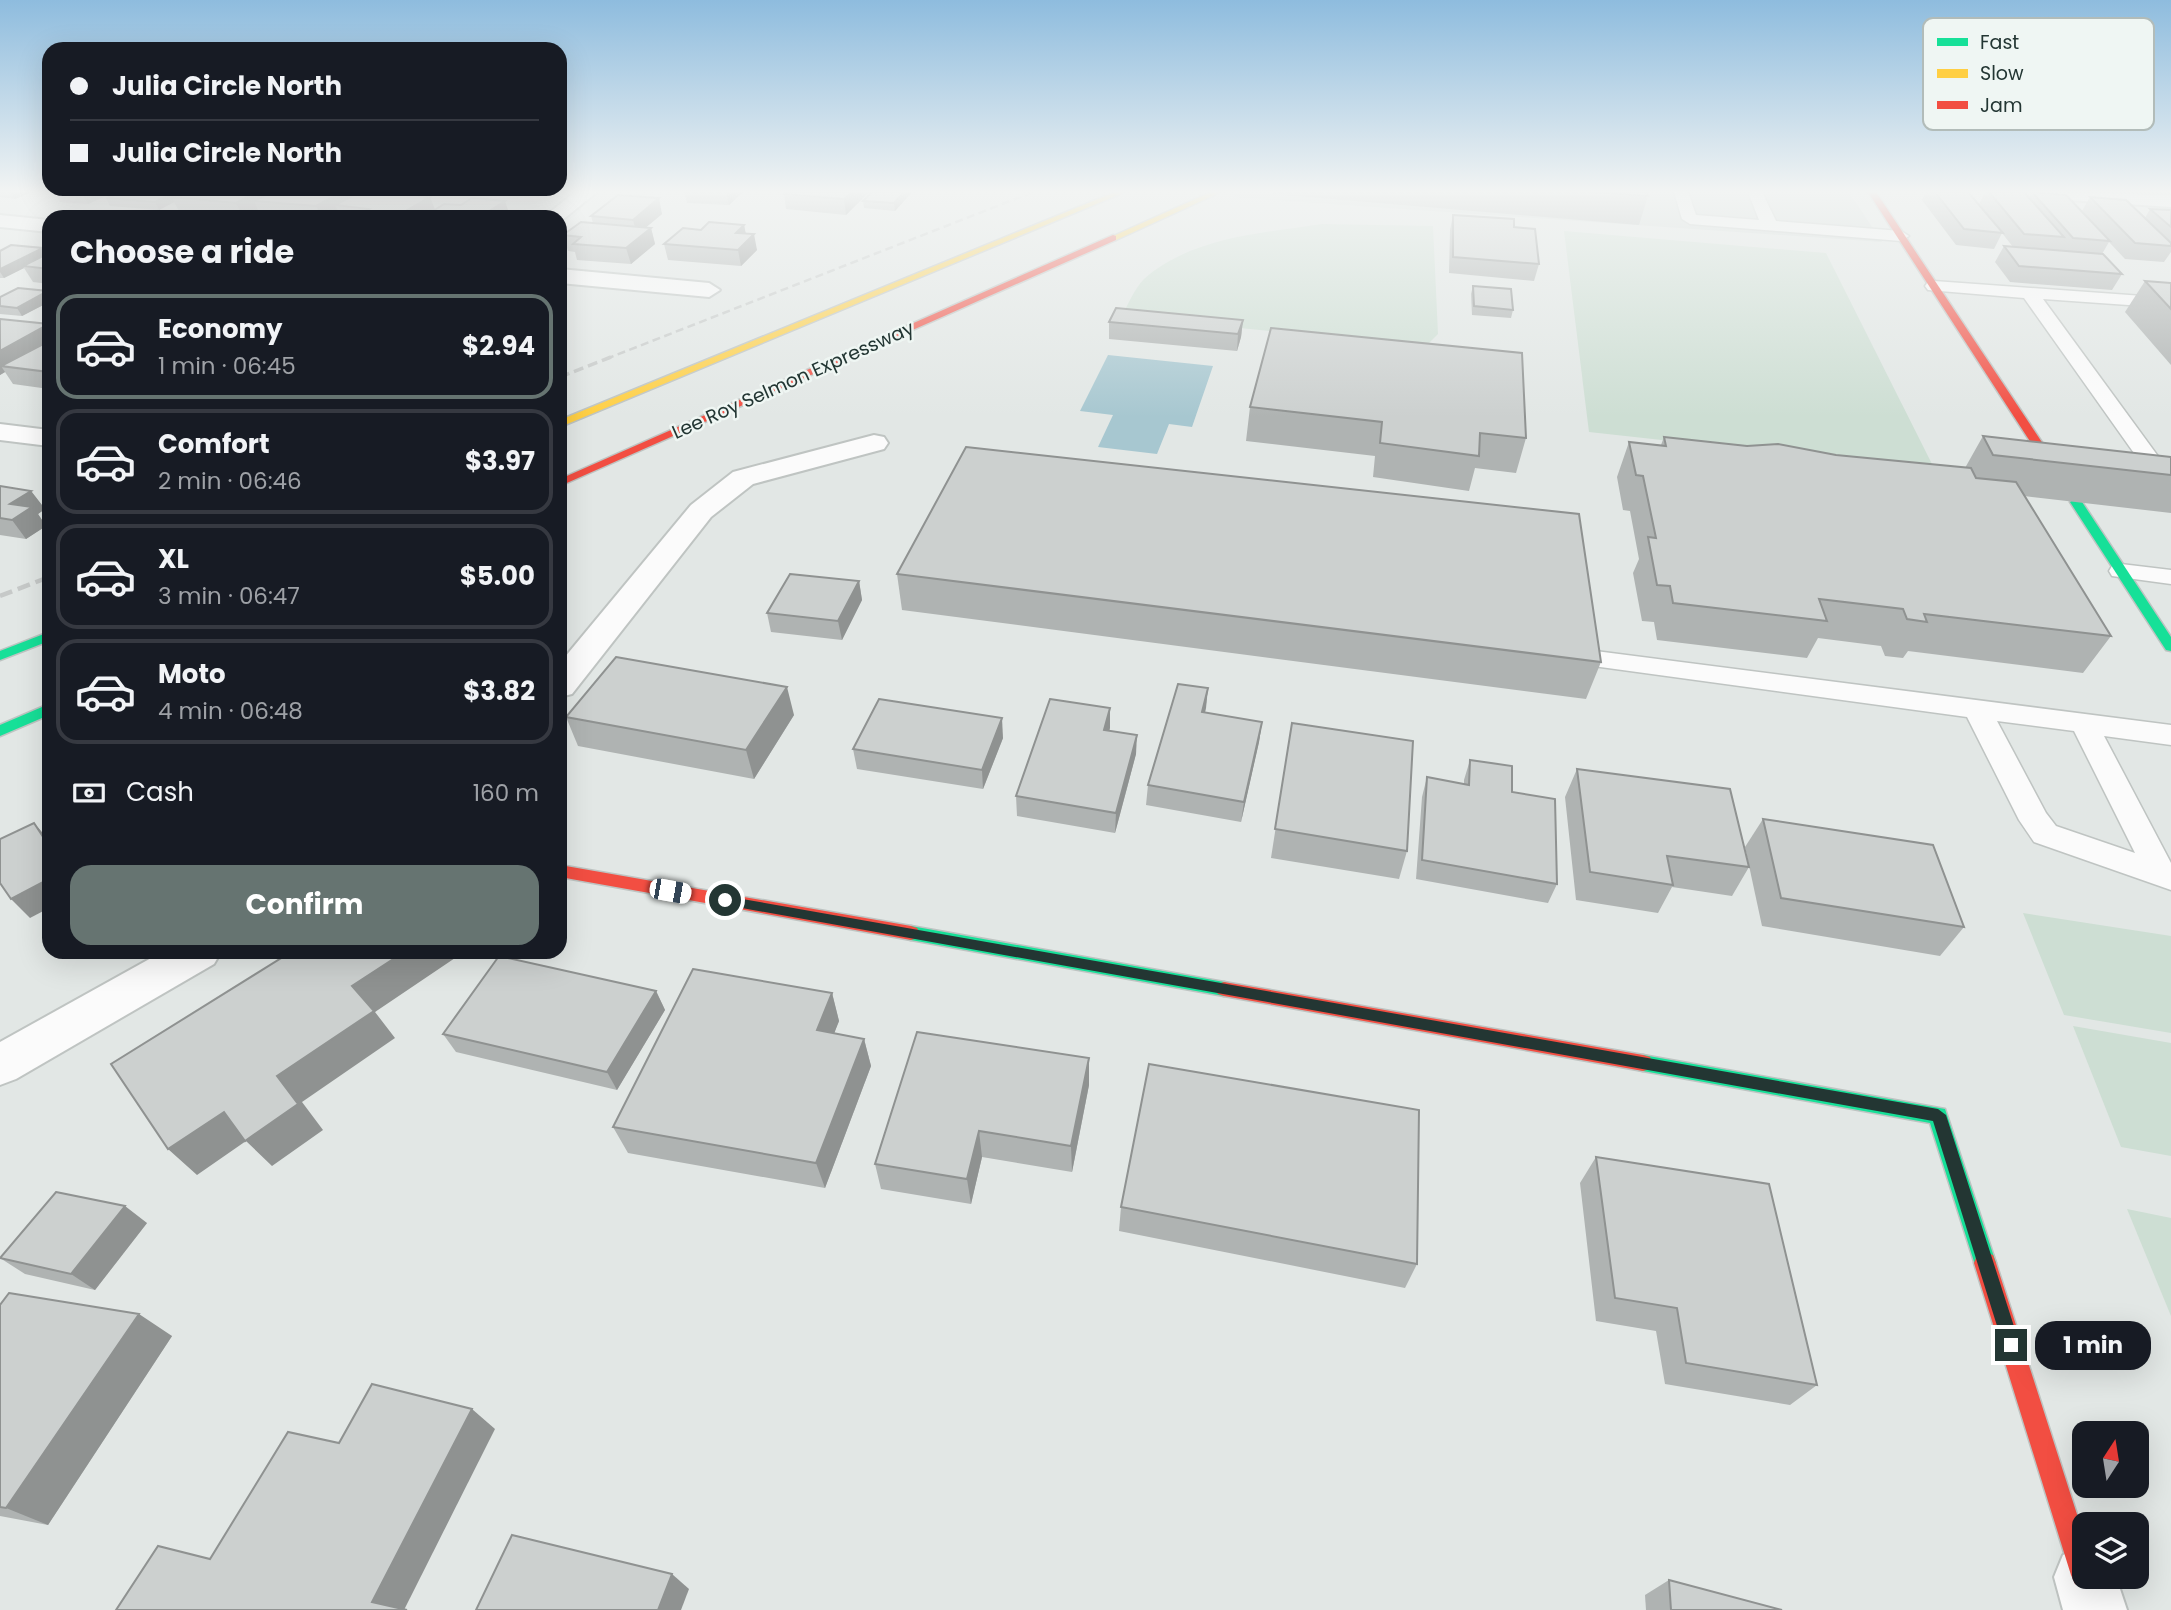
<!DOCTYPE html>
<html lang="en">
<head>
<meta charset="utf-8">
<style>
  body { margin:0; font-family:Poppins,sans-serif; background:#20242c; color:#f1f3f6; height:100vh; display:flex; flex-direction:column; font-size:26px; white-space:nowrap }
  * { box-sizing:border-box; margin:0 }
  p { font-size:23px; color:#9ea1a6 }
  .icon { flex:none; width:38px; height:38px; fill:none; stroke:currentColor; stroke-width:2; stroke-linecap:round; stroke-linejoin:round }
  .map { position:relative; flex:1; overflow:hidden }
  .details { position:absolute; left:42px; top:210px; width:525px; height:749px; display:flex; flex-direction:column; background:#171b24; border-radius:21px; box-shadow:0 7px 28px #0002 }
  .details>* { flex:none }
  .guide { position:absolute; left:42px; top:42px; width:525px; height:154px; border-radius:21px; box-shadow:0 7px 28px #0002; display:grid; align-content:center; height:154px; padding:0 28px; background:#171b24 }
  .needle { width:46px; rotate:12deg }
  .fabs { position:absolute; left:2072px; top:1421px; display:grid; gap:14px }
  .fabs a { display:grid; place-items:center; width:77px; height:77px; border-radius:14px; background:#171b24; box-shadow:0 7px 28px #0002; font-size:35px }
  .end { position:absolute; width:32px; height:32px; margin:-16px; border:9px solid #233633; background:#fff; box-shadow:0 0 0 4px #fff }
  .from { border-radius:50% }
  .bubble { position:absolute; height:49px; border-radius:21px; background:#171b24; box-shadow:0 7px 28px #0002; font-size:23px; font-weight:700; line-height:49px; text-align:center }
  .car { position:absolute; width:21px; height:42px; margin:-21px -10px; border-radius:9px; box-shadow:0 0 5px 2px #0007; background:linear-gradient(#fff 24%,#345 0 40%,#fff 0 76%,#345 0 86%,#fff 0) }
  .guide b { display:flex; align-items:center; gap:24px; height:66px; font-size:26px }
  .guide b+b { border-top:2px solid #363941 }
  .guide i { width:18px; height:18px; background:#f1f3f6 }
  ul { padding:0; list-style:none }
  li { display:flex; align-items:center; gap:21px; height:105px; margin:0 14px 10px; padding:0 14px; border:4px solid #363941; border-radius:21px }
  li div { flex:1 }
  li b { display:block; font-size:26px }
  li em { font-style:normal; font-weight:700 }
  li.current { border-color:#667471 }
  li>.icon { width:63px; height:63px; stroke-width:1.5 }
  h2 { padding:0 28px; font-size:32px; line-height:84px }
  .pay { display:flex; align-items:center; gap:18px; height:77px; padding:0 28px; font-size:26px }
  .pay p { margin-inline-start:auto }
  .cta { display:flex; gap:14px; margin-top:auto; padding:14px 28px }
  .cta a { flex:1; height:80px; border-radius:21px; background:#667471; color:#fff; font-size:28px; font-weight:700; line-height:80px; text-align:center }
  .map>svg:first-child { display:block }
  .built { fill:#d0d8d5 }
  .green { fill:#cdded3 }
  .water { fill:#a7c7d0 }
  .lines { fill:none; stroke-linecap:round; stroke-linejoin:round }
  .lane-casing { stroke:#bfc4c2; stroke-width:3 }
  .street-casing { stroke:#bfc4c2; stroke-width:4 }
  .fast-casing { stroke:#bec4c2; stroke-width:3 }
  .slow-casing { stroke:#bec4c2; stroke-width:3 }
  .jam-casing { stroke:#bec4c2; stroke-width:3 }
  .lane { fill:#fbfbfb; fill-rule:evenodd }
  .street { fill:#fbfbfb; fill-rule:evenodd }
  .fast { fill:#16e098; fill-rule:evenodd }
  .slow { fill:#ffcf43; fill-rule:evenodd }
  .jam { fill:#f24e42; fill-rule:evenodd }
  .rail-far2 { stroke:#c6c9c8; stroke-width:2.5; stroke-dasharray:8 4.5; stroke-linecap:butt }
  .rail-far1 { stroke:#c6c9c8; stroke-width:3.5; stroke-dasharray:10 5; stroke-linecap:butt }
  .rail { stroke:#c6c9c8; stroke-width:4.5; stroke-dasharray:13 6; stroke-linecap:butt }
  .wall { fill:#afb3b2 }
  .shaded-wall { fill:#8f9291 }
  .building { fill:#ccd0cf; stroke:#8f9291; stroke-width:2 }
  .route { fill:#233633 }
  .labels { text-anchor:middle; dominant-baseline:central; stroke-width:5; stroke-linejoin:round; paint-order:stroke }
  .far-street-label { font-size:19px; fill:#233633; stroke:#eff6f3 }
  .key { fill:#eff6f3; stroke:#b2bcb9; stroke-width:2 }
  .key-label { font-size:19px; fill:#233633 }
</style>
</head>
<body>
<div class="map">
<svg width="2171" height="1610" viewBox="0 0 2171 1610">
  <rect width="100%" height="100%" fill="#e2e7e5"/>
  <polygon class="built" points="1243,192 1849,192 1882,242 1231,197"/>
  <g class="green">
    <path d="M1322,224L1433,226L1438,334L1425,347L1122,316C1128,304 1135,288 1144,279C1191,237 1264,233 1322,224Z"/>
    <polygon points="1564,231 1826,253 1935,470 1589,432"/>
    <polygon points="2023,913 2171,936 2171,1033 2064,1015"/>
    <polygon points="2073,1026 2171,1043 2171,1156 2121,1147"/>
    <polygon points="2127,1209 2171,1218 2171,1316"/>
  </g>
  <polygon class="water" points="1108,355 1213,366 1192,427 1169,424 1157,454 1098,447 1113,415 1080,411"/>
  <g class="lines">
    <g class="lane-casing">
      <g id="lane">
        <polygon points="1674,192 1688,192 1696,215 1759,220 1748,192 1762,192 1776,221 1901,231 1909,236 1901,241 1690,224 1682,219"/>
        <polygon points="1934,281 2171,298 2171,308 2043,299 2171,474 2171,496 2163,494 2024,298 1928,290 1925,286 1928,282"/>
        <polygon points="2121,564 2171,570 2171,584 2112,576 2109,571 2112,566"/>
        <path d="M1580,649L2171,725V745L2104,736L2171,863V890L2034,842L2019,820L1967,717L1571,663L1567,657L1571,651ZM1997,721L2074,731L2135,853L2056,826L2046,813Z"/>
      </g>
    </g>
    <g class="street-casing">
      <g id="street">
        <polygon points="575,192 597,192 561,221 560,217 544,217"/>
        <polygon points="2030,192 2171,195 2171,207 2040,198"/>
        <polygon points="0,215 49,220 49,232 0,227"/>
        <polygon points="560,269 709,283 720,290 709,297 560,283"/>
        <polygon points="0,424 49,430 49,446 0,440"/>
        <polygon points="874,435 884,437 888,443 884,449 753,484 711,517 572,694 560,697 560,663 691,505 733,472"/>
        <polygon points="162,952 221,952 214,964 16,1079 0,1085 0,1042"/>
        <polygon points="2084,1546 2084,1577 2116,1577 2127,1610 2063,1610 2054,1577 2063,1555"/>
      </g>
    </g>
    <g class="fast-casing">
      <g id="fast">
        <polygon points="2076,498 2082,502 2171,637 2171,651 2166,650 2070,502"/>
        <polygon points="49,632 49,641 0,660 0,651"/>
        <polygon points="49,704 49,715 0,736 0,725"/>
        <polygon points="911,926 1224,982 1230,984 1233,989 1230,994 1224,996 911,940 905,938 902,933 905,928"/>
        <polygon points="1643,1055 1945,1109 1996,1263 1993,1271 1985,1274 1977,1271 1930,1123 1643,1071 1636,1069 1633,1063 1636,1057"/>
      </g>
    </g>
    <g class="slow-casing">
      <g id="slow">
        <polygon points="1115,192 1125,192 560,427 560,420"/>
        <polygon points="1211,192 1221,192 1116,240 1109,238"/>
      </g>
    </g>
    <g class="jam-casing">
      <g id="jam">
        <polygon points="1868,192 1876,192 2069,483 2067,485 2063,486 2057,483"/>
        <polygon points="1113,235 1116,236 1116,240 560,486 560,479"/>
        <polygon points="560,865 911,926 917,928 920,933 917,938 911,940 560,877"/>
        <polygon points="1224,982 1643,1055 1650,1057 1653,1063 1650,1069 1643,1071 1224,996 1218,994 1215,989 1218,984"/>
        <polygon points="1985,1252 1993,1255 1996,1263 2084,1536 2084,1577 2096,1577 2093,1584 2084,1588 2075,1584 2071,1575 1974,1263 1977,1255"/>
      </g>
    </g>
    <use href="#lane" class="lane"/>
    <use href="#street" class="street"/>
    <use href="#fast" class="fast"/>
    <use href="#slow" class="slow"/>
    <use href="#jam" class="jam"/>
    <polyline class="rail-far2" points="606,359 1033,192"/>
    <polyline class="rail-far1" points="560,377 611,357"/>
    <polyline class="rail" points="0,596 49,577"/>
  </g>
  <g class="wall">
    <polygon points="0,192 32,192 15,199 0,197"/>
    <polygon points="54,192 115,192 88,204 60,202"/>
    <polygon points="175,192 177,195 304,193 307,192 347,192 349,197 427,195 424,196 435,210 510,216 340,217 339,213 331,217 261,217 258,210 246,217 230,217 180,213 174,202 159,210 110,206 106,198"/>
    <polygon points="684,192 743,192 729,205 687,203"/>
    <polygon points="786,192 869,192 846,215 786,209 784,194"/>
    <polygon points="912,192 895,211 864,208 863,201"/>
    <polygon points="1273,192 1647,192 1648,196 1639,225 1273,194"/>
    <polygon points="1926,192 1968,192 1979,204 1985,192 2020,192 2029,198 2032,192 2082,211 2090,197 2145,218 2150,209 2171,210 2171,252 2164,262 2125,259 2109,242 2102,254 2122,274 2112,290 2010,282 1995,262 2004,246 2013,247 2002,233 1994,249 1956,245 1922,200"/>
    <polygon points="662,214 646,227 651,228 655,244 631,264 577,260 575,252 568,251 563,235 593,223 591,216"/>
    <polygon points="1453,215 1539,264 1534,281 1449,273 1450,230"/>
    <polygon points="744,225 746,234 757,250 741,266 668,260 664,244"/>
    <polygon points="0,251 47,254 49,253 49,284 33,282 24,268 4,278 0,278"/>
    <polygon points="2145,281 2171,283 2171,365 2125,312"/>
    <polygon points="1473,286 1513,310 1511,318 1472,315 1471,294"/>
    <polygon points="49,293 49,302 22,316 0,314 0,297"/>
    <polygon points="0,319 49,324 49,389 13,384 5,372 0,375"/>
    <polygon points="1243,320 1241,337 1237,351 1109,339 1109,322"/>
    <polygon points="1250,407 1526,438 1516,473 1475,468 1469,491 1373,477 1375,456 1246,441"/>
    <polygon points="1983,436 2171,457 2171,513 2024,496 2111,636 2083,673 1908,651 1903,658 1885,656 1881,646 1818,638 1807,658 1657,640 1654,622 1642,621 1633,573 1639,559 1630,511 1623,510 1617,477 1629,442 1661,445 1664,437 1965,468"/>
    <polygon points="0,486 31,491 45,509 38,514 46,526 26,539 0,535"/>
    <polygon points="897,574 1601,662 1586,699 902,610"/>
    <polygon points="859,581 862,600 842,640 771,632 767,613"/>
    <polygon points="1208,688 1205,713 1262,722 1259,742 1241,822 1146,805 1148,785"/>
    <polygon points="794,715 754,779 578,746 566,717"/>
    <polygon points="1292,723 1407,851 1399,879 1271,858"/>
    <polygon points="1110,728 1109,731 1136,754 1115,833 1017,816 1016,796"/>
    <polygon points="1003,738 983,789 857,769 853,749"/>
    <polygon points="1470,760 1512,792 1557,884 1548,903 1416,879 1422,797 1427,777 1464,784 1464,780"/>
    <polygon points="1577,769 1749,867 1732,896 1672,887 1658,913 1576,900 1565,797"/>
    <polygon points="1763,819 1964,927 1940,956 1762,926 1745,847"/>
    <polygon points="656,991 665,1010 617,1090 456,1052 443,1034"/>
    <polygon points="832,993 839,1021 834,1033 864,1039 871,1066 825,1188 628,1153 613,1127"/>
    <polygon points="1089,1058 1089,1085 1072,1172 982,1157 971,1204 881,1189 875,1164"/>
    <polygon points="1596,1157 1817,1385 1790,1405 1665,1384 1656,1331 1596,1321 1580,1183"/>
    <polygon points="1121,1207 1417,1264 1405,1288 1119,1231"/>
    <polygon points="147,1223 95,1290 25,1274 0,1258"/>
    <polygon points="0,1305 172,1336 48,1525 0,1516"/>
    <polygon points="1669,1580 1782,1610 1646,1610 1645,1595"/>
  </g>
  <g class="shaded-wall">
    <polygon points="10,192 32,192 15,199"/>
    <polygon points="81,192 115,192 88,204"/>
    <polygon points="175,192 178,198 172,197 174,202 159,210 155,202"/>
    <polygon points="257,192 303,192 307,201 254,201 258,210 246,217 243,217 236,203"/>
    <polygon points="342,192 347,192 352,205 335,205 339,213 331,217 321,217 316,206"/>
    <polygon points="400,192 426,192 427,195 402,209 396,194"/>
    <polygon points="726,192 743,192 729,205"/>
    <polygon points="852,192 869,192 846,215 844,199"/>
    <polygon points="904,192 912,192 895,211 894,203"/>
    <polygon points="430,197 436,212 428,217 395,217"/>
    <polygon points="659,198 662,214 637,235 633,220"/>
    <polygon points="505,201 510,216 508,217 480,217"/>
    <polygon points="744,225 747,241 754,234 757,250 741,266 738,250 736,233"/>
    <polygon points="651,228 655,244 631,264 626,248"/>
    <polygon points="43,248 48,256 23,266 24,268 4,278 0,272 0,269"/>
    <polygon points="48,291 49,302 22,316 17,308"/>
    <polygon points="1243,320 1241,337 1237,351 1238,334"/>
    <polygon points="49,324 49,347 1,366 5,372 0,375 0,351"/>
    <polygon points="31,491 45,509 38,514 46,526 26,539 12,520 10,504"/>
    <polygon points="859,581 862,600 842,640 838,621"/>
    <polygon points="787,687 794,715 754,779 746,750"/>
    <polygon points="1208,688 1206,708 1200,732 1202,712"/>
    <polygon points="1110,708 1110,728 1103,750 1104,730"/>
    <polygon points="1002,718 1003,738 983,789 982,770"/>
    <polygon points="1262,722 1259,742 1241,822 1244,802"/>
    <polygon points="1137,735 1136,754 1115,833 1116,813"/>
    <polygon points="34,823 49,840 49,846"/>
    <polygon points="49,879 49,908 30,918 11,899"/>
    <polygon points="404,952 455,952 458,956 375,1012 395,1038 302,1102 323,1130 272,1166 246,1141 197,1175 168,1149 277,1076 352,986"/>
    <polygon points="656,991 665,1010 617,1090 607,1072"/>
    <polygon points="832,993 839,1021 825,1057 817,1030"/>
    <polygon points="864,1039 871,1066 825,1188 816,1163"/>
    <polygon points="1089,1058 1089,1085 1072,1172 1071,1146"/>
    <polygon points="979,1131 982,1157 971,1204 967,1179"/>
    <polygon points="125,1206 147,1223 95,1290 71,1274"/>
    <polygon points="139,1314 172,1336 48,1525 6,1508"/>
    <polygon points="472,1409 495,1429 404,1610 372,1602"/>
    <polygon points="672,1574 689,1589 681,1610 658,1610"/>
  </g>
  <g class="building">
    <polygon points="120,192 175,192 155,202 106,198"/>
    <polygon points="183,192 257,192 236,203 172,197"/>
    <polygon points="272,192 290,192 285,194 300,195 307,192 342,192 316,206 254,201"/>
    <polygon points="360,192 400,192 396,194 430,197 395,217 356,216 369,209 335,205"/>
    <polygon points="786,192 852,192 844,199 784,194"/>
    <polygon points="872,192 904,192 894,203 863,201"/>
    <polygon points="1593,192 1647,192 1648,196"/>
    <polygon points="1935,192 1968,192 2003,233 1964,229"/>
    <polygon points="1989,192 2024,192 2064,237 2024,234"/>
    <polygon points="2032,192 2066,195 2110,241 2073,238"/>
    <polygon points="618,195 659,198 633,220 591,216"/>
    <polygon points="2090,197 2126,200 2171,243 2171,246 2135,243"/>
    <polygon points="472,198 505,201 480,217 424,217 444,204 461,205"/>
    <polygon points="2150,209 2171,210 2171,227"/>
    <polygon points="1453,215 1514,219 1514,227 1535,229 1539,264 1453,257"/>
    <polygon points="581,222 651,228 626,248 573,244 581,237 563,235"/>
    <polygon points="709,222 744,225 736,233 754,234 738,250 664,244 683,228 701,230"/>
    <polygon points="11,245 43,248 0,269 0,251"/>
    <polygon points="2004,246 2103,254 2122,274 2019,266"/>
    <polygon points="49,253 49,269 23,266"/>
    <polygon points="2145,281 2171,283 2171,309"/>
    <polygon points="1473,286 1511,289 1513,310 1474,306"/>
    <polygon points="18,288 48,291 17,308 0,306 0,297"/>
    <polygon points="1116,308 1243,320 1238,334 1109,322"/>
    <polygon points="0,319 49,324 0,351"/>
    <polygon points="1271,328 1522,353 1526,438 1480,433 1479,456 1380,443 1382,422 1250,407"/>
    <polygon points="49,341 49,372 1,366"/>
    <polygon points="1983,436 2171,457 2171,475 1993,455"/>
    <polygon points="1664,437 1747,446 1778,444 1836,455 1971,468 1976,478 2016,482 2111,636 1924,614 1927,622 1907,619 1903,609 1819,599 1827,621 1673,603 1670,586 1657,585 1648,537 1656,538 1643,476 1636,475 1629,442 1666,446"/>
    <polygon points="966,447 1579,514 1601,662 897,574"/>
    <polygon points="0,486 31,491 10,504 32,507 12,520 0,518"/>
    <polygon points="790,574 859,581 838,621 767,613"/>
    <polygon points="616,657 787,687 746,750 566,717"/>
    <polygon points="1178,684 1208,688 1202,712 1262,722 1244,802 1148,785"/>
    <polygon points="879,699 1002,718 982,770 853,749"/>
    <polygon points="1050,699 1110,708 1104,730 1137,735 1116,813 1016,796"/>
    <polygon points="1292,723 1413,741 1407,851 1275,829"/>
    <polygon points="1470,760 1512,766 1512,792 1555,799 1557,884 1422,860 1427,777 1469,785"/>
    <polygon points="1577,769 1730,789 1749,867 1667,856 1673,885 1590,872"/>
    <polygon points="1763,819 1933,845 1964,927 1781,898"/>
    <polygon points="34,823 49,846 49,879 11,899 0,883 0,839"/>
    <polygon points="291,952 404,952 352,986 374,1011 277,1076 298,1104 245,1141 224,1112 168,1149 111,1064"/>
    <polygon points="499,956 656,991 607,1072 443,1034"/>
    <polygon points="693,969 832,993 817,1030 864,1039 816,1163 613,1127"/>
    <polygon points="917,1032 1089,1058 1071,1146 979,1131 967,1179 875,1164"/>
    <polygon points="1149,1064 1419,1110 1417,1264 1121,1207"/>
    <polygon points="1596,1157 1769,1184 1817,1385 1686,1363 1677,1308 1615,1298"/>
    <polygon points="56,1192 125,1206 71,1274 0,1258"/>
    <polygon points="9,1293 139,1314 6,1508 0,1507 0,1305"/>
    <polygon points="372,1384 472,1409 372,1602 407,1610 116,1610 158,1546 210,1559 288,1432 339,1443"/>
    <polygon points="512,1535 672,1574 658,1610 476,1610"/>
    <polygon points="1669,1580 1782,1610 1671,1610"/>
  </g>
  <linearGradient id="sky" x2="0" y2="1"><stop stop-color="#8ebcde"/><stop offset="0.46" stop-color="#f2f4f3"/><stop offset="1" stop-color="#f2f4f3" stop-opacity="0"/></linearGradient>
  <rect width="2171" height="417" fill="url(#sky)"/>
  <polygon class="route" points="725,896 1938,1109 1946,1115 2020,1345 2011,1353 2003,1345 1933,1121 725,905 719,900"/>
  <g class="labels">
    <g class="far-street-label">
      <text transform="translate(793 380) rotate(-24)">Lee Roy Selmon Expressway</text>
    </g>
  </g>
  <rect x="1923" y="18" width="231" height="112" rx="10" class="key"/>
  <rect x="1937" y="38" width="31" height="8" fill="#16e098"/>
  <rect x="1937" y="69" width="31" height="9" fill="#ffcf43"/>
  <rect x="1937" y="101" width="31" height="8" fill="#f24e42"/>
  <g class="key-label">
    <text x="1980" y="49">Fast</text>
    <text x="1980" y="80">Slow</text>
    <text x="1980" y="112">Jam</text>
  </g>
</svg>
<div class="fabs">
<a><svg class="needle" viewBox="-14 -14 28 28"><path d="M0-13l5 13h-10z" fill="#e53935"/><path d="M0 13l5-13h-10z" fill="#9ea1a6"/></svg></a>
<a><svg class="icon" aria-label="layers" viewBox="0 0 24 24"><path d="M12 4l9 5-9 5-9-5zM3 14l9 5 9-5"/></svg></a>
</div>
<i class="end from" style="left:725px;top:900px"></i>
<i class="end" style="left:2011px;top:1345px"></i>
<div class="bubble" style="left:2035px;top:1321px;width:116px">1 min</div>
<i class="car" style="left:670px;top:891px;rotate:100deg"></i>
<div class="guide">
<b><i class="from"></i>Julia Circle North</b>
<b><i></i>Julia Circle North</b>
</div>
<section class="details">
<h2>Choose a ride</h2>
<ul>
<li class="current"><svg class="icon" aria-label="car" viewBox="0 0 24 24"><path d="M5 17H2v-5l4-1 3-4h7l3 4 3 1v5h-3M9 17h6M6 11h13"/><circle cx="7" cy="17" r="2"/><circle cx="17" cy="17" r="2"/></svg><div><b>Economy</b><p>1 min · 06:45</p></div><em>$2.94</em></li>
<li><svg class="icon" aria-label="car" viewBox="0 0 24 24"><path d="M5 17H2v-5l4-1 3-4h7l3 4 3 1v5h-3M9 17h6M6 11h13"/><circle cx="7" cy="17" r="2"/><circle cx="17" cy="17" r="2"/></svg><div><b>Comfort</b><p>2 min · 06:46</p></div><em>$3.97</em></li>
<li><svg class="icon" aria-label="car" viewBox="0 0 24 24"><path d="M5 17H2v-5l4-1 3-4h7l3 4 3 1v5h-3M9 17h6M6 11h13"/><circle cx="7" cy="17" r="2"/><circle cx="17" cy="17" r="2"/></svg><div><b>XL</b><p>3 min · 06:47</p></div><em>$5.00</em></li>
<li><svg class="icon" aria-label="car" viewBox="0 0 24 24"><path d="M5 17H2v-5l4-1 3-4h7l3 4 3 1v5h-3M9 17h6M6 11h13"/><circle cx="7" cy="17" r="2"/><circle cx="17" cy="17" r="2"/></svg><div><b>Moto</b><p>4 min · 06:48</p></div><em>$3.82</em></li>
</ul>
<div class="pay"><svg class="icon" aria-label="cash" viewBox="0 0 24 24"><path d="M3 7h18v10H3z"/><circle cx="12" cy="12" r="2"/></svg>Cash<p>160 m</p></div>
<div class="cta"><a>Confirm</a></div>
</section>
</div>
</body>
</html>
